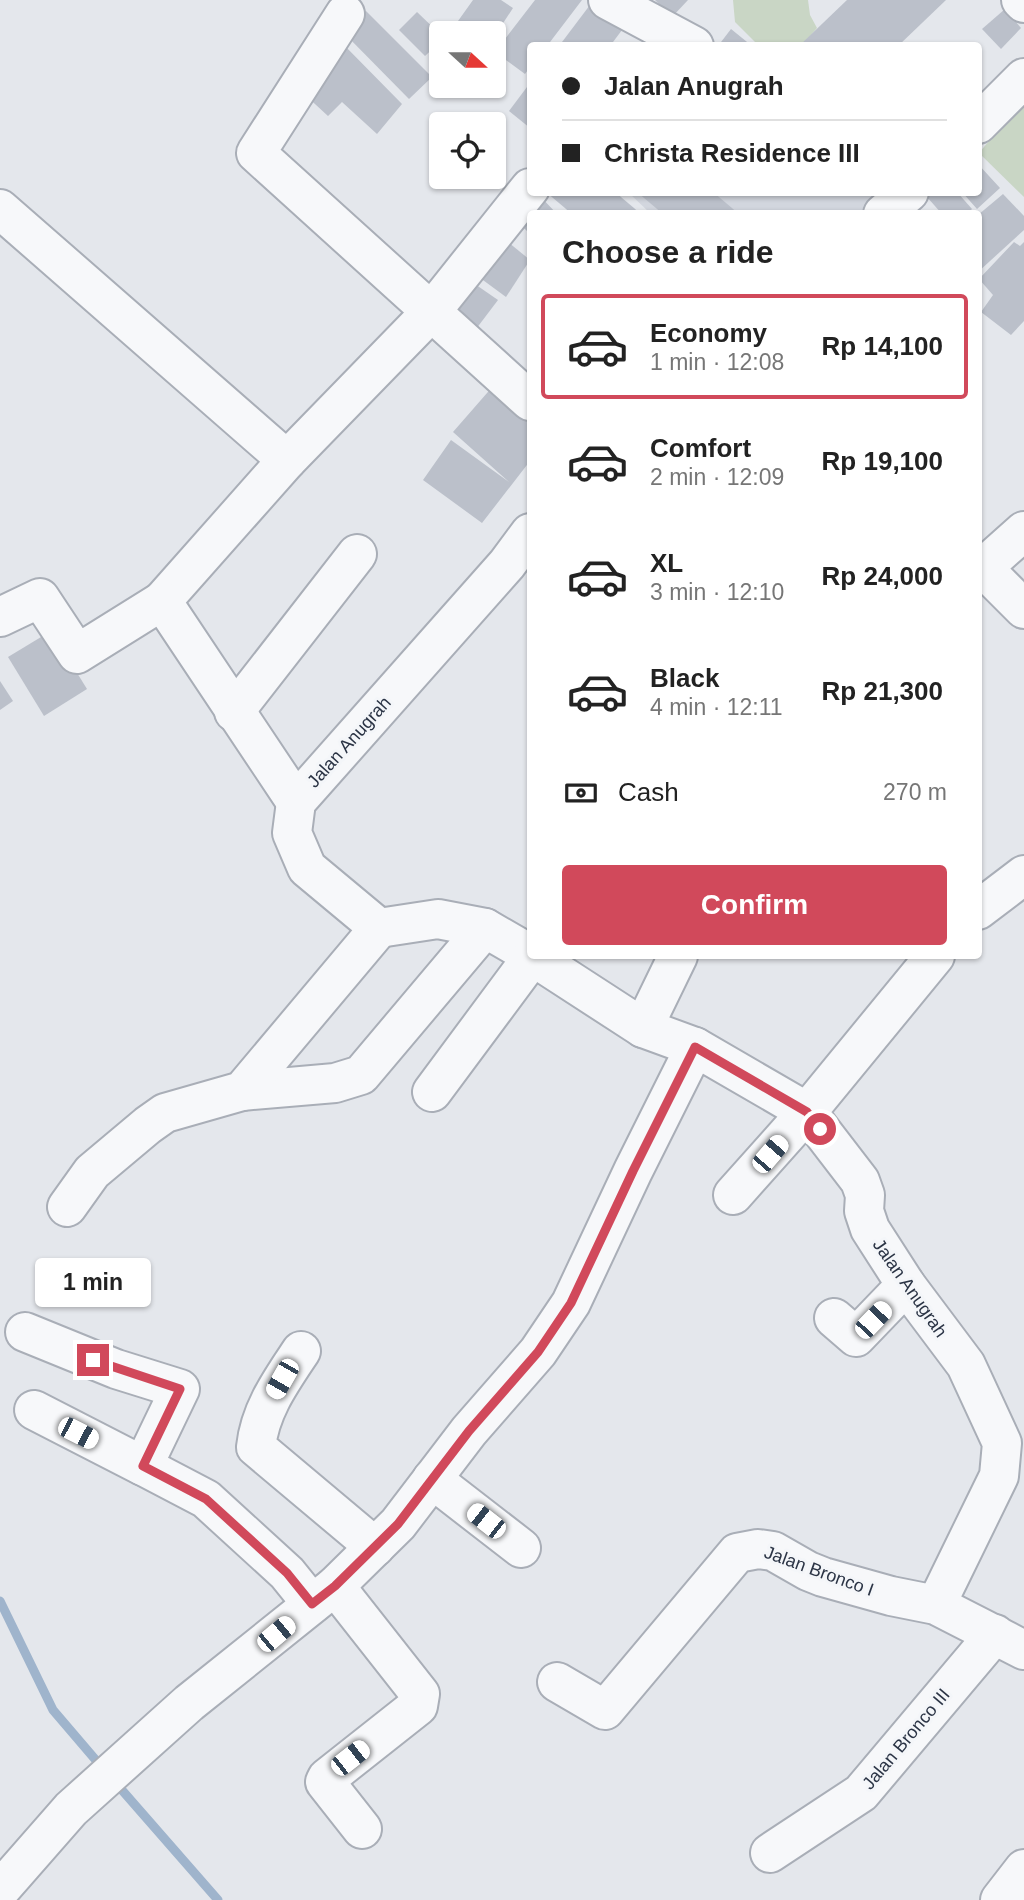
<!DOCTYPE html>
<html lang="en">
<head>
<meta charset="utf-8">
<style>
  body { margin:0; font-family:Arial,sans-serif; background:#f2f2f2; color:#222; height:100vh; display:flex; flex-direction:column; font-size:26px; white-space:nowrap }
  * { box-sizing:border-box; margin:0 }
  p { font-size:23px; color:#767676 }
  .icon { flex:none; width:38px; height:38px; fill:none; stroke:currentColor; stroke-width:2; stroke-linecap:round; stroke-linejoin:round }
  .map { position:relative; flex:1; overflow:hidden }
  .panel { position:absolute; left:527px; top:210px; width:455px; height:749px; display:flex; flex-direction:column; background:#fff; border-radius:7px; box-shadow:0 2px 5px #0004 }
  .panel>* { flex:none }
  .guide { position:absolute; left:527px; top:42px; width:455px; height:154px; border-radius:7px; box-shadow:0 2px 5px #0004; display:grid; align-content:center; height:154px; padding:0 35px; background:#fff }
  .needle { width:46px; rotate:111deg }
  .buttons { position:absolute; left:429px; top:21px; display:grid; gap:14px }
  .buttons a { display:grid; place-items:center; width:77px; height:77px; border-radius:7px; background:#fff; box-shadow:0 2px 5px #0004; font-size:35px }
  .end { position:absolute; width:32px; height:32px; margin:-16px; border:9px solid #d1495b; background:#fff; box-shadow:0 0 0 4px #fff }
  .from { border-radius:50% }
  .bubble { position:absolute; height:49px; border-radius:7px; background:#fff; box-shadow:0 2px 5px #0004; font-size:23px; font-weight:800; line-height:49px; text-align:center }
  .car { position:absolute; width:21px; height:42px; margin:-21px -10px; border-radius:9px; box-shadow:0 0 5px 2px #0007; background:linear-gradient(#fff 24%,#345 0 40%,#fff 0 76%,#345 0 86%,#fff 0) }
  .guide b { display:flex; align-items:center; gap:24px; height:66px; font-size:26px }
  .guide b+b { border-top:2px solid #e0e0e0 }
  .guide i { width:18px; height:18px; background:#222 }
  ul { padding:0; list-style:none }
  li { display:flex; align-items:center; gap:21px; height:105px; margin:0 14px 10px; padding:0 21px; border:4px solid transparent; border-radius:7px }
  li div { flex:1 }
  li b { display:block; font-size:26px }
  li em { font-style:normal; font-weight:800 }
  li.active { border-color:#d1495b }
  li>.icon { width:63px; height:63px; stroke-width:1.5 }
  h2 { padding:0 35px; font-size:32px; line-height:84px }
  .pay { display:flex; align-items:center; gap:18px; height:77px; padding:0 35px; font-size:26px }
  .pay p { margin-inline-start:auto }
  .button { display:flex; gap:14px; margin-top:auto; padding:14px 35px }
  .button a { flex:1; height:80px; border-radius:7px; background:#d1495b; color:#fff; font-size:28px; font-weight:800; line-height:80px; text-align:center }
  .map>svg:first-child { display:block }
  .built { fill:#d2d6de }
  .green { fill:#c9d6c5 }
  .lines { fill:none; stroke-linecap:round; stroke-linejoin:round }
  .stream { stroke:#9fb4cc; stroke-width:9 }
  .building { fill:#bbc0ca }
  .minor-casing { stroke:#a9aeb7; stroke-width:42 }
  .minor { stroke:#f7f8fa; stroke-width:38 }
  .route { stroke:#d1495b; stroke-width:9 }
  .labels { text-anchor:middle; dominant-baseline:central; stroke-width:6; stroke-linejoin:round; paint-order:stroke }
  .street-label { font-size:18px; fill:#2b3445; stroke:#f4f6f9 }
</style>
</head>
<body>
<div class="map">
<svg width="1024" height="1900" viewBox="0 0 1024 1900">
  <rect width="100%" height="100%" fill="#e4e7ec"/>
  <polygon class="built" points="900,192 883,213 651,214 629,193"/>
  <g class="green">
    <polygon points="733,0 808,0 810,15 817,28 802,45 758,45 735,22"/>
    <polygon points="1024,99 1024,197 979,153"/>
  </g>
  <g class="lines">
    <g class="stream">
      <polyline points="0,1601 53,1710 100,1765"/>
      <polyline points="121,1789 218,1900"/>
    </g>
  </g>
  <g class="building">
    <polygon points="473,0 501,0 513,8 494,37 494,33 476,33 458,21"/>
    <polygon points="535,0 582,0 547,46 530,46 530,67 525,74 495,52"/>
    <polygon points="655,0 688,0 672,17"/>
    <polygon points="847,0 946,0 898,46 799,46"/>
    <polygon points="593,1 625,26 610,46 559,46"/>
    <polygon points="1005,9 1021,28 1001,49 982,29"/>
    <polygon points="366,11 432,77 409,99 343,32"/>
    <polygon points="417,12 441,35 441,41 425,56 399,30"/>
    <polygon points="731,29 752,46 718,46"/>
    <polygon points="342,43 402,104 377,134 342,102 328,116 302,92"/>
    <polygon points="530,83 530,128 509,111"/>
    <polygon points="978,164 1000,188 977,209 962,192 978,192"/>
    <polygon points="546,192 615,192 641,214 572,214"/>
    <polygon points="637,192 713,192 739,214 663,214"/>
    <polygon points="932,192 957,192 972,209 967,214 942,214 927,197"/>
    <polygon points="1003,194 1024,216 1024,230 978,272 978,215"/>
    <polygon points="539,195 557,214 530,214 530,234 516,220"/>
    <polygon points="502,237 530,260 506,297 472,272"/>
    <polygon points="1014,242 1020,246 1024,242 1024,321 1011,335 981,312 993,295 979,279"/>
    <polygon points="469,280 498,300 473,333 445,307"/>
    <polygon points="494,385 530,418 530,461 482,523 423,480 451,440 509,482 453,432"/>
    <polygon points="51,631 87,689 44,716 8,657"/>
    <polygon points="0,681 13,701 0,710"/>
  </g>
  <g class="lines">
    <g class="minor-casing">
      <g id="minor">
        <polyline points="608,0 694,46"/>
        <polyline points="1021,0 1024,3"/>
        <polyline points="345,14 256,153 530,401"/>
        <polyline points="978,124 1024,78"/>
        <polyline points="0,209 287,460 162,601 296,802"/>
        <polyline points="883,214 909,192"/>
        <polyline points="287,460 431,312 530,188"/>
        <polyline points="530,533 507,564 296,802 292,833 307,868 379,928 438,919 485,928 530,954"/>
        <polyline points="983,568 1024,609"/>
        <polyline points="978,572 1024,531"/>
        <polyline points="0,617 40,598 77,654 162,601"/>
        <polyline points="234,712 357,554"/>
        <polyline points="978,910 1024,875"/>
        <polyline points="532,956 643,1028 695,1047 807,1112 860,1181 865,1195 864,1211 870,1229 906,1285 966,1365 1002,1443 999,1476 936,1605"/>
        <polyline points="643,1028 678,956"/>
        <polyline points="242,1091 335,1083 361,1075 485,928"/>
        <polyline points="432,1092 533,956"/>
        <polyline points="733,1195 807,1112 935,956"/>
        <polyline points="67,1207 92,1172 148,1125 165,1113 242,1091 379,928"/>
        <polyline points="834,1318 856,1337 906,1285"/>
        <polyline points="25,1332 116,1369 180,1389 143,1466 206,1499 287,1573 312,1604"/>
        <path d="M301,1351C281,1381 260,1410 256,1447L375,1547"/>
        <polyline points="34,1410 143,1466"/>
        <polyline points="432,1479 521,1548"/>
        <polyline points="335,1586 420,1694 418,1706 327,1778 325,1782 362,1829"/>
        <polyline points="557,1682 605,1710 737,1553 758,1549 773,1551 808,1571 823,1577 891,1596 936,1605 1024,1650"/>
        <polyline points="770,1853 861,1793 995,1634"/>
        <polyline points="0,1890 71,1809 189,1703 335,1586 398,1524 469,1431 538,1352 571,1303 633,1171 695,1047"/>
        <polyline points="1000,1900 1024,1869"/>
      </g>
    </g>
    <use href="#minor" class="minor"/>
  </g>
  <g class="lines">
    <polyline class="route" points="93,1360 180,1389 143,1466 206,1499 287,1573 312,1604 335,1586 398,1524 469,1431 538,1352 571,1303 633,1171 695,1047 807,1112 820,1129"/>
  </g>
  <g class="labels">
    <g class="street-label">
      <text transform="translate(349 742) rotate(-48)">Jalan Anugrah</text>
      <text transform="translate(910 1288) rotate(55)">Jalan Anugrah</text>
      <text transform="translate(819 1571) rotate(20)">Jalan Bronco I</text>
      <text transform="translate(906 1739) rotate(-50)">Jalan Bronco III</text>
    </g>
  </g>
</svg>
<div class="buttons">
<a><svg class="needle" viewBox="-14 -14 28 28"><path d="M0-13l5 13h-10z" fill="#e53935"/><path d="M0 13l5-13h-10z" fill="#767676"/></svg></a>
<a><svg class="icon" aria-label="locate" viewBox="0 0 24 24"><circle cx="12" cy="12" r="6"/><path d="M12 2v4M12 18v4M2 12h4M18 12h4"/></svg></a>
</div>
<i class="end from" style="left:820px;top:1129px"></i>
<i class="end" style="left:93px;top:1360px"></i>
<div class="bubble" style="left:35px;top:1258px;width:116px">1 min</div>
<i class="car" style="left:770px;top:1154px;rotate:41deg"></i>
<i class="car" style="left:873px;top:1320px;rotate:44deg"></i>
<i class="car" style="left:282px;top:1379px;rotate:210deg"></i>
<i class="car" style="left:78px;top:1433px;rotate:117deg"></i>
<i class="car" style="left:486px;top:1521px;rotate:308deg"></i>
<i class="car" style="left:276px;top:1634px;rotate:50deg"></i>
<i class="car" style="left:350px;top:1758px;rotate:52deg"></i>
<div class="guide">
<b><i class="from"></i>Jalan Anugrah</b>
<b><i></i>Christa Residence III</b>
</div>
<section class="panel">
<h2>Choose a ride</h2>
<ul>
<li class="active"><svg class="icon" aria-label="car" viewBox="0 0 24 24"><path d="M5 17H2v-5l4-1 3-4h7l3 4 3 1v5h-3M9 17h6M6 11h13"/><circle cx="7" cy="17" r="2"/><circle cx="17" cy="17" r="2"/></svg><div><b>Economy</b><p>1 min · 12:08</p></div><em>Rp 14,100</em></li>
<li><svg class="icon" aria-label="car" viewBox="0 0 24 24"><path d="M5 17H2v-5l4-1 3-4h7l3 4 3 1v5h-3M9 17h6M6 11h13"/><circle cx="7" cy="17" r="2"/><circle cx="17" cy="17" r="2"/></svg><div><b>Comfort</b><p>2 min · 12:09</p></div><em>Rp 19,100</em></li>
<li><svg class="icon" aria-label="car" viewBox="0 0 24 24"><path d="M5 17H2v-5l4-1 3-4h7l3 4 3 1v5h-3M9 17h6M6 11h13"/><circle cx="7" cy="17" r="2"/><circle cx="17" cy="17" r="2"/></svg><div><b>XL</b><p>3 min · 12:10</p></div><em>Rp 24,000</em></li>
<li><svg class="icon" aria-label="car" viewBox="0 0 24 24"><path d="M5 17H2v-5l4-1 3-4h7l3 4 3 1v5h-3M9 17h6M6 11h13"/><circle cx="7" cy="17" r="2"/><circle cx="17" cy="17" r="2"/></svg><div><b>Black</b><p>4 min · 12:11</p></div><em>Rp 21,300</em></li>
</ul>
<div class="pay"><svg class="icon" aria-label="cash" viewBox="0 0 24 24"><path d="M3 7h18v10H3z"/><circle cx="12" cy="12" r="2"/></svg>Cash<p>270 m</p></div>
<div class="button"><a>Confirm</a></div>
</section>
</div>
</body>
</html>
